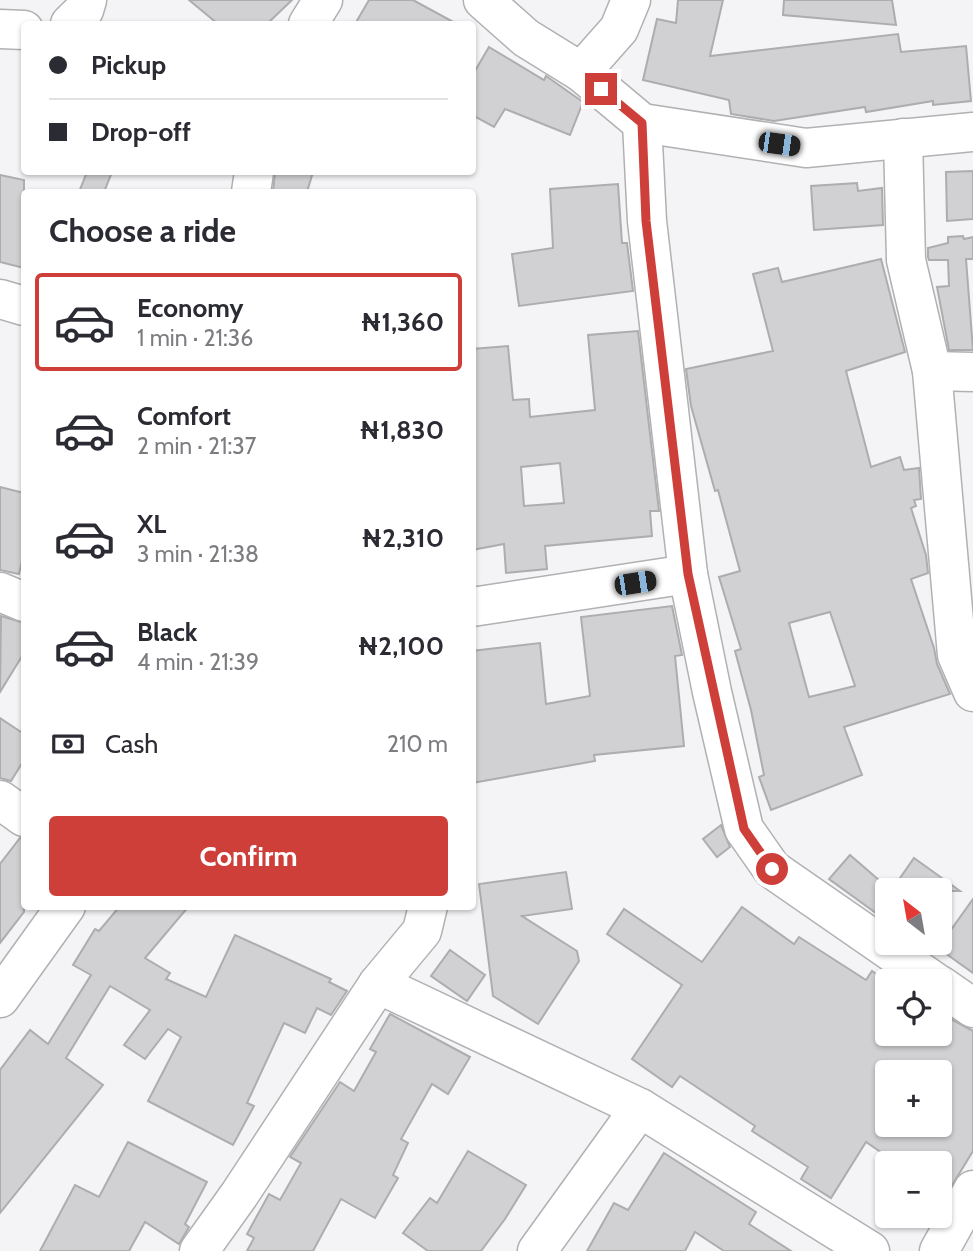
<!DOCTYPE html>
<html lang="en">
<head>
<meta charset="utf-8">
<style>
  body { margin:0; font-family:Cabin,sans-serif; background:#f2f2f3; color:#2b2b33; height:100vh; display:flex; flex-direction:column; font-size:26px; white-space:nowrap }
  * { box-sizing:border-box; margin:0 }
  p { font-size:23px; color:#7c7c81 }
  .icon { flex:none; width:38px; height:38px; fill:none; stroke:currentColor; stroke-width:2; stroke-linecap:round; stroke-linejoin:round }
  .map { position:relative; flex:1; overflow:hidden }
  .sheet { position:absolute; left:21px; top:189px; width:455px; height:721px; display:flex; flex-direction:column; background:#fff; border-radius:7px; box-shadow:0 2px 5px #0004 }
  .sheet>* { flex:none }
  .banner { position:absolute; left:21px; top:21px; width:455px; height:154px; border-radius:7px; box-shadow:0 2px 5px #0004; display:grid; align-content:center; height:154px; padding:0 28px; background:#fff }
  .needle { width:46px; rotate:329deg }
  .fabs { position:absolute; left:875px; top:878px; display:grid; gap:14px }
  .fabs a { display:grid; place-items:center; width:77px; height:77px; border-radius:7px; background:#fff; box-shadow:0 2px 5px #0004; font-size:35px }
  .end { position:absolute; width:32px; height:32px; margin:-16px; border:9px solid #ce3f3a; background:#fff; box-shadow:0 0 0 4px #fff }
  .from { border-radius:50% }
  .car { position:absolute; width:21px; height:42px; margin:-21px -10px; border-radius:9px; box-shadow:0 0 5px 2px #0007; background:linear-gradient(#222 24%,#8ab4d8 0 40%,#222 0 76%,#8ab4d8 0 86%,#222 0) }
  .banner b { display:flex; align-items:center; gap:24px; height:66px; font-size:26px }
  .banner b+b { border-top:2px solid #e1e1e2 }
  .banner i { width:18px; height:18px; background:#2b2b33 }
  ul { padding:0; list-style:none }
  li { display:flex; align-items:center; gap:21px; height:98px; margin:0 14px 10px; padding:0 14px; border:4px solid transparent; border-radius:7px }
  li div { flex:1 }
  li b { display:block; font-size:26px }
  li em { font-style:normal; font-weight:800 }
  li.active { border-color:#ce3f3a }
  li>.icon { width:63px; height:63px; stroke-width:1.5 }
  h2 { padding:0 28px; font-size:32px; line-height:84px }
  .pay { display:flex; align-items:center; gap:18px; height:77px; padding:0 28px; font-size:26px }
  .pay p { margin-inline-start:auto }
  .primary-button { display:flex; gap:14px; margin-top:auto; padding:14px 28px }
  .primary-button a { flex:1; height:80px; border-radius:7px; background:#ce3f3a; color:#fff; font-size:28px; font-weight:800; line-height:80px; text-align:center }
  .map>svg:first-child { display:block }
  .building { fill:#d1d0d3; stroke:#adacaf; stroke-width:2; fill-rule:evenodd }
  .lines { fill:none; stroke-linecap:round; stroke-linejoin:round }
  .minor-casing { stroke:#b1b1b3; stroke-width:41 }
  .minor { stroke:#fff; stroke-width:38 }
  .route { stroke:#ce3f3a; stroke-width:9 }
</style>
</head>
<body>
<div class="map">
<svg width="973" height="1251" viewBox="0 0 973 1251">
  <rect width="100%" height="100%" fill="#f4f4f7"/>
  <g class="building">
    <polygon points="189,0 292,0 267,24 218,24"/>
    <polygon points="369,0 413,0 457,24 355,24"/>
    <polygon points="678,0 723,0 710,56 898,34 901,52 966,46 971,101 933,105 933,101 866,112 865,107 774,121 731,114 729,100 643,80 657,19 676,23"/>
    <polygon points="784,0 892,0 896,25 783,15"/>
    <polygon points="489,47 544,80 546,76 583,102 570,135 505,109 494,127 472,115 472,76"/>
    <polygon points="973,171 973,219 947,221 946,172"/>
    <polygon points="87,172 112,172 104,192 79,192"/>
    <polygon points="275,172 313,172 307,192 273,192"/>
    <polygon points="0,175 24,180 24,268 0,262"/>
    <polygon points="857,183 858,191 882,188 883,225 814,230 811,186"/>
    <polygon points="618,184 622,243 627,243 633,291 519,306 512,254 553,248 550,189"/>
    <polygon points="963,236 964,239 973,237 973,259 966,259 973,350 949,350 937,287 949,286 948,260 929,260 928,257 928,248 948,243 948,237"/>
    <path d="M881,259L905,352L846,371L871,467L900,457L904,470L919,468L921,499L914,500L916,506L911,508L926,555L928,573L911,579L934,648L937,664L950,694L844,727L862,775L771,810L759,777L764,775L751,710L735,651L741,649L719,577L740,571L718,490L715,491L691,406L686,369L773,351L753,274L778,268L782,282ZM830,612L855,686L809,697L789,623Z"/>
    <path d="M638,331L659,511H650L652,536L545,546L547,569L506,573L504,544L472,550V349L508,346L513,400L529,399L530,417L595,410L588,335ZM560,463L564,503L524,506L521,467Z"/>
    <polygon points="0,487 24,493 24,552 19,574 0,570"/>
    <polygon points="672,606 682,655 675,656 684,746 594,755 595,761 472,783 472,651 540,643 546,704 590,696 581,617"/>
    <polygon points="1,616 24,623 24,653 0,692"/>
    <polygon points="0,718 24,734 24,760 11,781 0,778"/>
    <polygon points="721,825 730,847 717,857 703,839"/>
    <polygon points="20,838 24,838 24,912 0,943 0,864"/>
    <polygon points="850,855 887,887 887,921 829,879"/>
    <polygon points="914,858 960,891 891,891"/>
    <polygon points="566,872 572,909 522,916 577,951 579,961 538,1024 493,996 479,884"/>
    <polygon points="973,899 973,973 938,948"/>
    <polygon points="120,906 189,906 145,958 170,973 166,979 206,997 235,935 331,979 329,982 347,991 331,1015 317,1008 305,1033 284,1023 247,1103 254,1106 233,1145 148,1101 181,1037 168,1029 145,1059 124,1045 150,1010 110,986 66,1058 103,1085 0,1213 0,1070 30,1030 48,1044 91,975 73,965 95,929 99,931"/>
    <path d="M742,907L794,944L799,937L866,980L872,971L887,982V1034H940V1013L973,1031V1151L940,1205V1164H898L866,1142L831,1198L801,1179L808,1167L752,1131L755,1126L680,1076L672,1087L632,1059L682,985L607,934L624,909L702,962ZM887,1073H940V1125H887Z"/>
    <polygon points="450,950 485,975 467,1001 431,976"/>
    <polygon points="390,1014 470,1057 448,1094 432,1084 401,1139 408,1143 393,1175 398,1178 375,1218 341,1199 313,1251 247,1251 254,1238 247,1234 269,1194 280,1200 301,1163 290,1157 340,1082 354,1091 376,1052 370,1049"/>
    <polygon points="128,1142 207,1182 185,1224 189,1227 179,1244 145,1222 129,1251 40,1251 75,1185 99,1197"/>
    <polygon points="468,1151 526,1185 505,1219 481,1251 428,1251 403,1233 430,1198 437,1203"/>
    <polygon points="664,1153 756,1212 749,1224 791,1251 724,1251 695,1232 685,1251 587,1251 614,1203 628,1210"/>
  </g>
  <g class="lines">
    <g class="minor-casing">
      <g id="minor">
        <polyline points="483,0 526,38 581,72"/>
        <polyline points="631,0 619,29 581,72 642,123 647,221 688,574 712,692 744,829 772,869 935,982"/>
        <polyline points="70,24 84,10 87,0"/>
        <polyline points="308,24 323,0"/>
        <polyline points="0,29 24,30"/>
        <polyline points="642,123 806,148 973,132"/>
        <polyline points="903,138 906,260 932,371 957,655 973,692"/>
        <polyline points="251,192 254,172"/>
        <polyline points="0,299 24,306"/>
        <polyline points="932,371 973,372"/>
        <polyline points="0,592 24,602"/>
        <polyline points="472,607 688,574"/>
        <polyline points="0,800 24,817"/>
        <polyline points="378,984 640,1108 870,1251"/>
        <polyline points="940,985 973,1008"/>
        <polyline points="0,998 66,906"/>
        <polyline points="199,1251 239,1195 378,984 422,931 428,906"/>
        <polyline points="537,1251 640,1108"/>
        <polyline points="939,1251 973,1190"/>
      </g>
    </g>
    <use href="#minor" class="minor"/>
  </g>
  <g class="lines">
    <polyline class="route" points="601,89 642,123 646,221 688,574 744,829 772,869"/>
  </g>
</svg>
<div class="fabs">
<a><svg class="needle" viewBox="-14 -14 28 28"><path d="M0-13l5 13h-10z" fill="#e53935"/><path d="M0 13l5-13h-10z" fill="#7c7c81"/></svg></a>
<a><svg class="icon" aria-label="locate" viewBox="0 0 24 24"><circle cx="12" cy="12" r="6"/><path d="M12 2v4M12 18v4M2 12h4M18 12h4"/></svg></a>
<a>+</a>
<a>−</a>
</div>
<i class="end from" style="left:772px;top:869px"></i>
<i class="end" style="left:601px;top:89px"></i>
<i class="car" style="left:779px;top:144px;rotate:98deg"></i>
<i class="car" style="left:635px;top:583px;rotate:81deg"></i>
<div class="banner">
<b><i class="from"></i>Pickup</b>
<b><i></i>Drop-off</b>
</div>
<section class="sheet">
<h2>Choose a ride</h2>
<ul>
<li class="active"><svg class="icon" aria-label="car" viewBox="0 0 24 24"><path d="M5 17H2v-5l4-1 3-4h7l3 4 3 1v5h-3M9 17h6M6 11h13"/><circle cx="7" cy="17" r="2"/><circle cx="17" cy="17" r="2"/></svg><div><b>Economy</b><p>1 min · 21:36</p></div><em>₦1,360</em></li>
<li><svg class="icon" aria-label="car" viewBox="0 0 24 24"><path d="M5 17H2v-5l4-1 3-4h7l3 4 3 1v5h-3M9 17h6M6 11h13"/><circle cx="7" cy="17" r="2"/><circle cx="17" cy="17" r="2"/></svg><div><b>Comfort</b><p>2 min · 21:37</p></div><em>₦1,830</em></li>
<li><svg class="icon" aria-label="car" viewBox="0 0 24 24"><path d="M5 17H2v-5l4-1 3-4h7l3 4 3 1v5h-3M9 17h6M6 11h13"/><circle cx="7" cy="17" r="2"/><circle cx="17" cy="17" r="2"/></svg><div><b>XL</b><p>3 min · 21:38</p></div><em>₦2,310</em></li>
<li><svg class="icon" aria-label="car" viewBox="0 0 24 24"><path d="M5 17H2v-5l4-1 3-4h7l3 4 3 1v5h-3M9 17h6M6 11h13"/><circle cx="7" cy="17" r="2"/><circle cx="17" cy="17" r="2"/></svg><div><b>Black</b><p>4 min · 21:39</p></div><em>₦2,100</em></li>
</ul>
<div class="pay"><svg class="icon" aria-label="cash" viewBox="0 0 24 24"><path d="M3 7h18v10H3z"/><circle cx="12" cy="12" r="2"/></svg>Cash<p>210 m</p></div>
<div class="primary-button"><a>Confirm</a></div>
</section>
</div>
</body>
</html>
